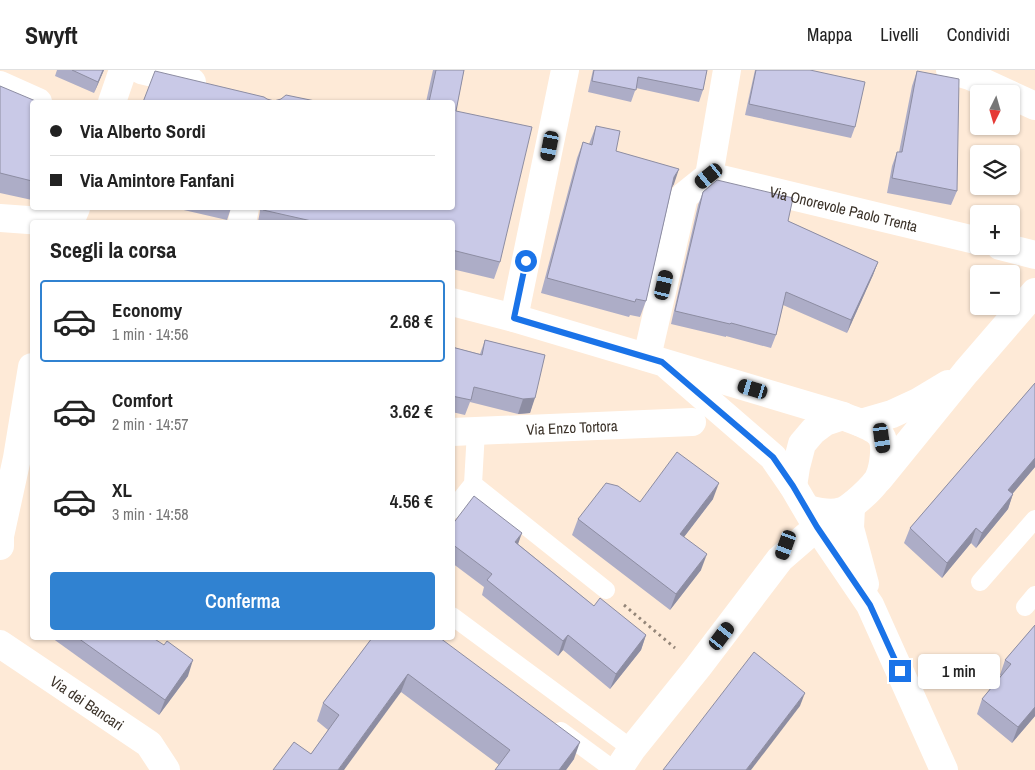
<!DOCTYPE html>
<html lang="it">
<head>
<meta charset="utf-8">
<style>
  body { margin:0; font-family:"Archivo Narrow",sans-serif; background:#f2f2f2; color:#222; height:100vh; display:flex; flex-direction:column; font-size:19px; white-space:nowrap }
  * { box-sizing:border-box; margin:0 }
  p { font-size:16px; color:#767676 }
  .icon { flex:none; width:28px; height:28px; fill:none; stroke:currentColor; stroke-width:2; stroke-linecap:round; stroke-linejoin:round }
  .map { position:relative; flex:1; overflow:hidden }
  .side { position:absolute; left:30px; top:150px; width:425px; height:420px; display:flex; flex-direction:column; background:#fff; border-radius:5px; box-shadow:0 1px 4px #0004 }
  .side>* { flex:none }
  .guide { position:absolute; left:30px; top:30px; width:425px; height:110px; border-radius:5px; box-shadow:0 1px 4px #0004; display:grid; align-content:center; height:110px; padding:0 20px; background:#fff }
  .needle { width:32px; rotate:185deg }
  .controls { position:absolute; left:970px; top:15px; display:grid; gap:10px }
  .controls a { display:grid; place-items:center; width:50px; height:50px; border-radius:5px; background:#fff; box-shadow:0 1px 4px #0004; font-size:25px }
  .end { position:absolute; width:22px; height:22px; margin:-11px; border:6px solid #1a73e8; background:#fff; box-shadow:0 0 0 2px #fff }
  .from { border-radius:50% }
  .bubble { position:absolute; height:35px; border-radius:5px; background:#fff; box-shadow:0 1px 4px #0004; font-size:16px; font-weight:600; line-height:35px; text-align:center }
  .car { position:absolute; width:15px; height:30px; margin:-15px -8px; border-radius:6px; box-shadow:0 0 4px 1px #0007; background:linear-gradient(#222 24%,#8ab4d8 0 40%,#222 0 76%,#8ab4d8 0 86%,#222 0) }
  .guide b { display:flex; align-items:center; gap:18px; height:48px; font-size:19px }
  .guide b+b { border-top:1px solid #e0e0e0 }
  .guide i { width:12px; height:12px; background:#222 }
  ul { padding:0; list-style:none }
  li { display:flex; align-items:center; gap:15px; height:82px; margin:0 10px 8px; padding:0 10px; border:2px solid transparent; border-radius:5px }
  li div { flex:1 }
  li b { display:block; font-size:19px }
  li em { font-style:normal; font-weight:600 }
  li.current { border-color:#3082d1 }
  li>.icon { width:45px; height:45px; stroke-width:1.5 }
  h2 { padding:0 20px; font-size:22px; line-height:60px }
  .primary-button { display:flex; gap:10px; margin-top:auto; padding:10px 20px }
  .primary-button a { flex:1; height:58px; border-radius:5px; background:#3082d1; color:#fff; font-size:20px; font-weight:600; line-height:58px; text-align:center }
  header { display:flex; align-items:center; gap:30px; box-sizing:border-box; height:70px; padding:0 25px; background:#fff; border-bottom:1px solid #e0e0e0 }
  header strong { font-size:24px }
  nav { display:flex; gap:28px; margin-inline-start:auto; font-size:18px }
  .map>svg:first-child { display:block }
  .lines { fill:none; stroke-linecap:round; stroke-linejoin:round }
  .path { stroke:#948679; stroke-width:3; stroke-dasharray:2.5 4; stroke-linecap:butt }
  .service { stroke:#fff; stroke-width:18 }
  .minor { stroke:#fff; stroke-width:28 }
  .tertiary { stroke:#fff; stroke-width:28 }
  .secondary { stroke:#fff; stroke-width:28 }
  .wall { fill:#adadc7 }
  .shaded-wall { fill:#8d8da2 }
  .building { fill:#c9c9e7; stroke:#8d8da2 }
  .route { stroke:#1a73e8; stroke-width:6 }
  .labels { text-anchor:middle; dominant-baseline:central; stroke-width:4; stroke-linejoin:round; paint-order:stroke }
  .street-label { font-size:15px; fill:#3b3229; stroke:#feead7 }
</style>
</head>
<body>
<header>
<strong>Swyft</strong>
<nav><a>Mappa</a><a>Livelli</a><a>Condividi</a></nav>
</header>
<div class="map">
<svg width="1035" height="700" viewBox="0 0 1035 700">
  <rect width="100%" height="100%" fill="#feead7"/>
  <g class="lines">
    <polyline class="path" points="624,535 675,578"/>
    <g class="service">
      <polyline points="473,414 606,520"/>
      <polyline points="452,440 473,414 476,361"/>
      <polyline points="980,512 1035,449"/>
      <polyline points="1025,537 1035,525"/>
      <polyline points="452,546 632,679"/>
      <polyline points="561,661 614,700"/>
    </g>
    <g class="minor">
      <polyline points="141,0 192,12"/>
      <path id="s1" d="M727,0L709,106L979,171"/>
      <polyline points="950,0 970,6 1009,24"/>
      <polyline points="0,15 38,32"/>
      <polyline points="1011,25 1035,36"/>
      <polyline points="112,32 123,0"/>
      <polyline points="70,152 76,138"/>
      <polyline points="242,152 245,138"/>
      <polyline points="1000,176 1035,185"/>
      <polyline points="514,248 565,0"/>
      <polyline points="647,287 684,126 709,106"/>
      <path id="s2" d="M452,362L692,352"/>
      <polyline points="0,476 0,466 17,388 32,297"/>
      <path id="s3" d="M0,574L149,674L166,700"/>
    </g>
    <g class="tertiary">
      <polyline points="861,353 892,344 918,332 948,314"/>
      <polyline points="879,409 966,302 1035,222"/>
      <polyline points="618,700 632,679 698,597 780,489 817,457 837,444"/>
    </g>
    <g class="secondary">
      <polyline points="0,148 56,152"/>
      <path d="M452,232L514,248L843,346C854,351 874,356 881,366C887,375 883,398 879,407C876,415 850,439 842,441C831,445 819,442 808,439"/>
      <polyline points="669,297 773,387 793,416 817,457 870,535 944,700"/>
      <polyline points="793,416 796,397 802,374 813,361 825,352 843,346"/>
      <polyline points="851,437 850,458 865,514"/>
    </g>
  </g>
  <g class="wall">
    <polygon points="57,0 104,0 94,23 55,6"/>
    <polygon points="433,0 464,0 456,41 500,192 494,209 452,199 452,152 258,152 260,141 260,138 452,138 452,32 426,32"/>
    <polygon points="593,0 707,0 703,20 699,32 636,18 631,32 588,22"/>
    <polygon points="755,0 810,0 855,57 851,68 745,45"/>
    <polygon points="917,1 957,121 951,135 887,123 892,96 897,82 899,82 912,16"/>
    <polygon points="0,16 32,32 32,130 0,123"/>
    <polygon points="596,56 616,81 674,114 672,117 646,231 640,247 630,245 629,247 541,223 577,88 583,72 589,74"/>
    <polygon points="703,122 788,151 878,192 873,205 847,263 783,235 776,265 771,278 726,266 726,267 671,254 698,135"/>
    <polygon points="175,138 231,138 227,150"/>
    <polygon points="485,270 545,285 530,343 518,344 470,332 465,345 452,342 452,277 480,284"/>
    <polygon points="1035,313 1035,397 1013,423 1008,439 976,478 971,473 942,508 904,473 910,458"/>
    <polygon points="713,429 684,467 701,500 670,540 572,465 578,449 640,432"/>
    <polygon points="452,455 518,474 594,536 646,565 641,580 610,619 563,580 558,586 482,525 484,517 452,493"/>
    <polygon points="1035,555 1035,646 1012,673 977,644 982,629 1001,606 1000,605 1005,590"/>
    <polygon points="52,568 153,568 188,606 159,645"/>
    <polygon points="372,568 574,689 566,700 495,700 499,695 401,622 311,684 328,660 317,651 323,633"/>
  </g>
  <g class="shaded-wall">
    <polygon points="103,0 104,0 94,23 98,12"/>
    <polygon points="679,99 674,114 669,122 674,107"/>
    <polygon points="878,192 873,205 847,263 851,250"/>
    <polygon points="535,328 530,343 518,344 523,329"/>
    <polygon points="1035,388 1035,397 1003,435 1008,420"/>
    <polygon points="719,413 713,429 674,480 680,464"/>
    <polygon points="1013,424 1008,439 976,478 982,463"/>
    <polygon points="976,458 971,473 942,508 947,493"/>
    <polygon points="522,463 517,477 515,472"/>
    <polygon points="707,484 701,500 670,540 676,524"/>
    <polygon points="568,565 563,580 558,586 563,571"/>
    <polygon points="646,565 641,580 610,619 616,604"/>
    <polygon points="193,590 188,606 159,645 165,630"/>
    <polygon points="408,604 401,622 344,700 338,700"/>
    <polygon points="805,623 800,636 751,700 746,700"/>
    <polygon points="1035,637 1035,646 1012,673 1018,657"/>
    <polygon points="580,672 574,689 566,700 559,700"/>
  </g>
  <g class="building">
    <polygon points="72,0 103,0 98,12"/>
    <polygon points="436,0 464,0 456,41 532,57 500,192 452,180 452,152 316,152 263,140 263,138 452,138 452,32 429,32"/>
    <polygon points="594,0 707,0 703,20 638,7 636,20 592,11"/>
    <polygon points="756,0 810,0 865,12 855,57 749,34"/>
    <polygon points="155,1 264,27 267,29 274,31 281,29 286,25 320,32 143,32"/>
    <polygon points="917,1 959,9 957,121 892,108 897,82 902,82"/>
    <polygon points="0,16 38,32 32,32 32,111 0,103"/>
    <polygon points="596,56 620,61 616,81 679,99 674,107 646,231 636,229 635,232 547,208 583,72 592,75"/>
    <polygon points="717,110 793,128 788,151 878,192 851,250 786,222 776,265 731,253 730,254 675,241 703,122"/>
    <polygon points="485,270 545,285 535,328 523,329 474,317 471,330 452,326 452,277 482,285"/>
    <polygon points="1035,313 1035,388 1008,420 1013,424 982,463 976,458 947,493 910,458"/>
    <polygon points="677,382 719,413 680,464 707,484 676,524 578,449 606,413 618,416 640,432"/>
    <polygon points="474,426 522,463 515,472 594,536 600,528 646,565 616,604 568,565 563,571 487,510 492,504 452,474 452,455"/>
    <polygon points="1035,555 1035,637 1018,657 982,629 1011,594 1005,590"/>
    <polygon points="78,568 153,568 164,575 167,571 193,590 165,630"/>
    <polygon points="372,568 440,568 580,672 559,700 495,700 510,680 408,604 338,700 273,700 294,672 311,684 339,645 323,633"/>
    <polygon points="754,582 805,623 746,700 663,700"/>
  </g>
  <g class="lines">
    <polyline class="route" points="526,191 514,248 662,292 773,387 793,416 817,457 870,535 900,601"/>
  </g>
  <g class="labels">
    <g class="street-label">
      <text stroke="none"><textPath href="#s1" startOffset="246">Via Onorevole Paolo Trenta</textPath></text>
      <text stroke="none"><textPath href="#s2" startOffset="120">Via Enzo Tortora</textPath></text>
      <text stroke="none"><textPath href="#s3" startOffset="105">Via dei Bancari</textPath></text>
    </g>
  </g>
</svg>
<div class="controls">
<a><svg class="needle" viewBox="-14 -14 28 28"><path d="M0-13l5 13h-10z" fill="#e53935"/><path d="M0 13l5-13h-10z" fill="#767676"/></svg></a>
<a><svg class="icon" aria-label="layers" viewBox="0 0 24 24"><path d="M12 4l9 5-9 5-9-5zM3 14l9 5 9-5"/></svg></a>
<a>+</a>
<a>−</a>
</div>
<i class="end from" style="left:526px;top:191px"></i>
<i class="end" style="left:900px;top:601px"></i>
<div class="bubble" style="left:918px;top:584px;width:82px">1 min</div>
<i class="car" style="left:550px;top:76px;rotate:191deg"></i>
<i class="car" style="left:709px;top:106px;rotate:231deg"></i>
<i class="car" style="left:664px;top:215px;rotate:13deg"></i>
<i class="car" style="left:753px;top:319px;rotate:287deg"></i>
<i class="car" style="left:882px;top:368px;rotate:172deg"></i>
<i class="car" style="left:786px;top:475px;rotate:200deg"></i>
<i class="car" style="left:722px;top:566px;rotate:37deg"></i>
<div class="guide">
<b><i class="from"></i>Via Alberto Sordi</b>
<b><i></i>Via Amintore Fanfani</b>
</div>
<section class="side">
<h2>Scegli la corsa</h2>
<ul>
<li class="current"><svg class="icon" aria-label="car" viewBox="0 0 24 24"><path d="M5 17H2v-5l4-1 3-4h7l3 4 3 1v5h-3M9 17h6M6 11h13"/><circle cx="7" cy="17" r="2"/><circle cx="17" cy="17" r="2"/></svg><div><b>Economy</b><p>1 min · 14:56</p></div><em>2.68 €</em></li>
<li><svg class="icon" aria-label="car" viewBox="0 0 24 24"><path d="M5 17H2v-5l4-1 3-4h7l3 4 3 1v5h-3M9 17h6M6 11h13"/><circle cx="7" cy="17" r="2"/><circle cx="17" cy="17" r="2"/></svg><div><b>Comfort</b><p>2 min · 14:57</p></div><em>3.62 €</em></li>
<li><svg class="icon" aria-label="car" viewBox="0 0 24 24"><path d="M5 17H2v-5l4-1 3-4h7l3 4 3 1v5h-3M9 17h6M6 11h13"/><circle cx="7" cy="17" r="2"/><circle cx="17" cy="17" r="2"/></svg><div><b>XL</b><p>3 min · 14:58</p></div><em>4.56 €</em></li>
</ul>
<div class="primary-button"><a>Conferma</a></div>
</section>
</div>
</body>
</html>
